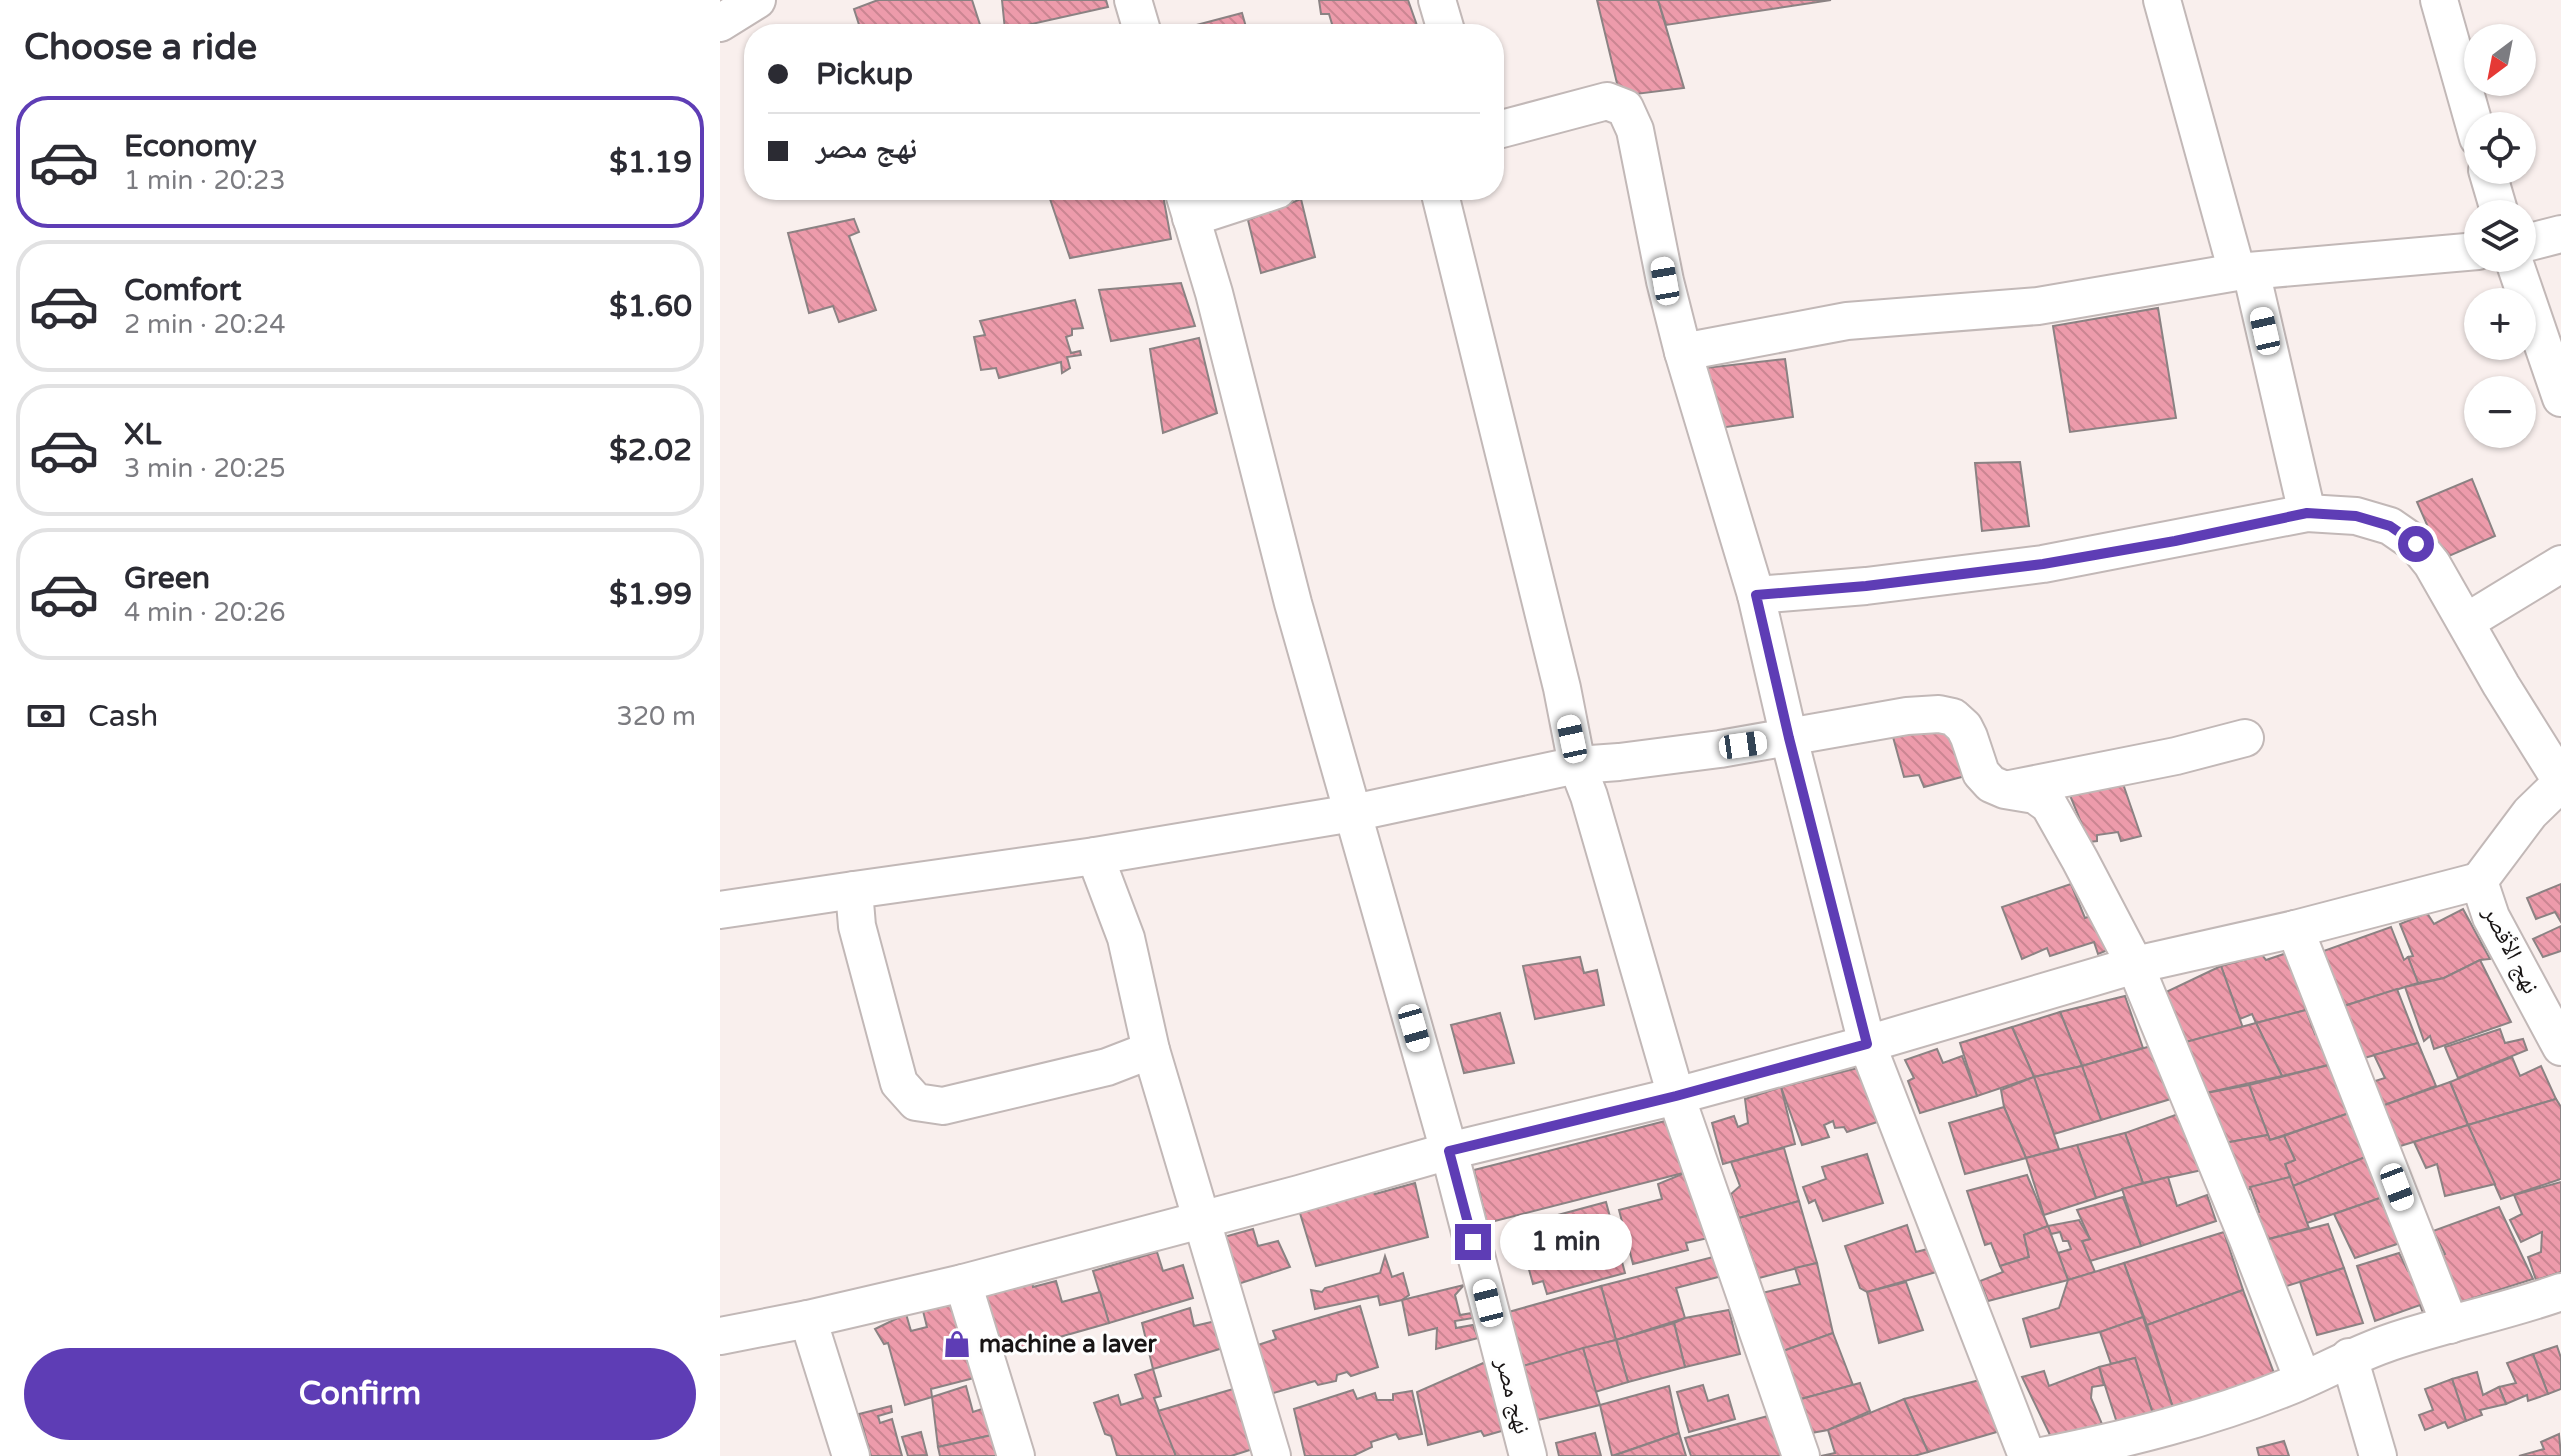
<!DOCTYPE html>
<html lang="en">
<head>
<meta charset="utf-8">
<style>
  body { margin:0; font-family:"Varela Round","Noto Naskh Arabic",sans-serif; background:#f7f7f7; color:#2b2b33; height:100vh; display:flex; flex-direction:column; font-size:30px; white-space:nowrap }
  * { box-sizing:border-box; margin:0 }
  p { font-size:26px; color:#7c7c81 }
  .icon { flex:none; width:44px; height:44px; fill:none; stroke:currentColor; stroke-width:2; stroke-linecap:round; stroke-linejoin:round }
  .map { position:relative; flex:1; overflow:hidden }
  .side { display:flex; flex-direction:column; background:#fff; width:720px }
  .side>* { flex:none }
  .top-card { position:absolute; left:24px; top:24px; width:760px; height:176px; border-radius:32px; box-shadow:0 2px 6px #0004; display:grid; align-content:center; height:176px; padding:0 24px; background:#fff }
  .needle { width:52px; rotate:212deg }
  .buttons { position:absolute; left:1744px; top:24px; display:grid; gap:16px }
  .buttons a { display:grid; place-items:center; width:72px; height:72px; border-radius:50%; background:#fff; box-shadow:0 2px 6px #0004; font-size:40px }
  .end { position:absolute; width:36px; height:36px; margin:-18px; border:10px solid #5e3db5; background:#fff; box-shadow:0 0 0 4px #fff }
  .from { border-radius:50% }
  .bubble { position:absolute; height:56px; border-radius:28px; background:#fff; box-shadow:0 2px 6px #0004; font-size:26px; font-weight:800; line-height:56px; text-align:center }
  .car { position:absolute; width:24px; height:48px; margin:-24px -12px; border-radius:10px; box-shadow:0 0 6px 2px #0007; background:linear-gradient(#fff 24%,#345 0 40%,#fff 0 76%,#345 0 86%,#fff 0) }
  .top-card b { display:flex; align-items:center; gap:28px; height:76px; font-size:30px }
  .top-card b+b { border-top:2px solid #e1e1e2 }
  .top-card i { width:20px; height:20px; background:#2b2b33 }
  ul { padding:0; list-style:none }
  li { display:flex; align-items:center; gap:24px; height:132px; margin:0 16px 12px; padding:0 8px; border:4px solid #e1e1e2; border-radius:32px }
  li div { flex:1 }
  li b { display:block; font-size:30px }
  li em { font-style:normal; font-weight:800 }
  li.selected { border-color:#5e3db5 }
  li>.icon { width:72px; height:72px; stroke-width:1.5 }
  h2 { padding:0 24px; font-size:36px; line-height:96px }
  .pay { display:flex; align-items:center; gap:20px; height:88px; padding:0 24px; font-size:30px }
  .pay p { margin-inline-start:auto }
  .primary-button { display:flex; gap:16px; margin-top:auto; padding:16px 24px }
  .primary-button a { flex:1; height:92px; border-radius:48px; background:#5e3db5; color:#fff; font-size:32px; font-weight:800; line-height:92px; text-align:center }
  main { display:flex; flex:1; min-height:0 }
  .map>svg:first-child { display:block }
  .building { fill:url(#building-back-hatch); stroke:#8b8283; stroke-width:2 }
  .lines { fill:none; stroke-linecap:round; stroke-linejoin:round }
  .minor-casing { stroke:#c2b8b7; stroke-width:40 }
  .minor { stroke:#fff; stroke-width:36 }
  .route { stroke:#5e3db5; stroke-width:10 }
  .labels { text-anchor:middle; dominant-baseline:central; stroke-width:6; stroke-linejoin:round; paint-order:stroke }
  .street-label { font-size:24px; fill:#191515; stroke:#fefefe }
  .poi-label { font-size:24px; font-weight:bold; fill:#191515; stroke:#fefefe; text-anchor:start }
</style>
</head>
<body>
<main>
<section class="side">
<h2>Choose a ride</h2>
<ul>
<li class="selected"><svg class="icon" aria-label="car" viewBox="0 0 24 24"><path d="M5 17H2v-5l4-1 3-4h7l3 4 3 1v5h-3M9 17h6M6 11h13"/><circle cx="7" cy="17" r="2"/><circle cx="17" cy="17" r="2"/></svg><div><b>Economy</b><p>1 min · 20:23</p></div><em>$1.19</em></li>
<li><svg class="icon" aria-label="car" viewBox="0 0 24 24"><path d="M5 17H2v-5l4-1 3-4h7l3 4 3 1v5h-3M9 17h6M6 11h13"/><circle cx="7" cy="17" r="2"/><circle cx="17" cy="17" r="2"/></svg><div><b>Comfort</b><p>2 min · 20:24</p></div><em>$1.60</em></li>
<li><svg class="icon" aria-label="car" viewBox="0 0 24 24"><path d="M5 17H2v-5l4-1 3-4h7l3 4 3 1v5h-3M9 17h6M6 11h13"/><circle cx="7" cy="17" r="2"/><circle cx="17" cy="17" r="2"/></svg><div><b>XL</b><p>3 min · 20:25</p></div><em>$2.02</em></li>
<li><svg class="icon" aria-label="car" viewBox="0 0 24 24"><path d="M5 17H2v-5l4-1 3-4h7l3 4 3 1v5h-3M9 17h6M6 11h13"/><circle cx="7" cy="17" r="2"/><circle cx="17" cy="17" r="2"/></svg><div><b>Green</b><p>4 min · 20:26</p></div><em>$1.99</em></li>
</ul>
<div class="pay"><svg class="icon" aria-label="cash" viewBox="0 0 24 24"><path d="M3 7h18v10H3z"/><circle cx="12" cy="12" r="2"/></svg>Cash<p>320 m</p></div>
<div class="primary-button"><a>Confirm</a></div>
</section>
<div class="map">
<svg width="1841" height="1456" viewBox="0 0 1841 1456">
  <defs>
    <pattern id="building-back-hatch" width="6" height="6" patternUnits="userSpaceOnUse" patternTransform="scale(2)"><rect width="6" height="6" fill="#ed9bab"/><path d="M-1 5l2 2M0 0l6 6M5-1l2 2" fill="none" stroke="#cb8592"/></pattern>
  </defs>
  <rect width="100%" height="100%" fill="#f9efed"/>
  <g class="building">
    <polygon points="158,0 252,0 263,34 142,34 134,9"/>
    <polygon points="282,0 386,0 388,7 285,30"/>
    <polygon points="599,0 688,0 700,34 615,34 609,14 601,14"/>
    <polygon points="877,0 938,0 964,88 900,96"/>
    <polygon points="938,0 1111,0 946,25"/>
    <polygon points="522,13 528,34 466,34 465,28"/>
    <polygon points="34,99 34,142 27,108"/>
    <polygon points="327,190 442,190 451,239 350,258"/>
    <polygon points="581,199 595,257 541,273 528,220"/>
    <polygon points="134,219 139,232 129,236 156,310 119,322 113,306 89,313 68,233"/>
    <polygon points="461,283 475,326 391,341 379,290"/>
    <polygon points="355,300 363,328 352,329 352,335 346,337 351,353 360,351 361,355 347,357 350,368 342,373 341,362 279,378 276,368 261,370 254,337 265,335 260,321"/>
    <polygon points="1438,308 1456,418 1350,432 1333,326"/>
    <polygon points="479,338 497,413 443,433 430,349"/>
    <polygon points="1065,359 1073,417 1000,428 985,368"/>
    <polygon points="1300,462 1309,526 1262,531 1255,463"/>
    <polygon points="1752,479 1775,536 1722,559 1697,502"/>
    <polygon points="1234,726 1249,775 1204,787 1199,775 1184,777 1173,737"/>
    <polygon points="1401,778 1421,836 1401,841 1398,832 1377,835 1377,841 1369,842 1347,788"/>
    <polygon points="1351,884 1365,918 1380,913 1398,946 1378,954 1374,942 1330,956 1327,948 1302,959 1282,907"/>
    <polygon points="1841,884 1841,922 1835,912 1816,919 1807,898"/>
    <polygon points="1743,909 1770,959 1760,960 1724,978 1698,983 1688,957 1693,956 1680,924 1707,913 1714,924"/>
    <polygon points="1841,926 1841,951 1823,957 1813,939"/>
    <polygon points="1671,927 1684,960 1688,957 1698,983 1614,1009 1595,954"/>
    <polygon points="1570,952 1586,1010 1536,1023 1532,1014 1520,1019 1501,966 1542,955 1546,960"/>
    <polygon points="860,957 864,973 877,970 884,1005 815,1019 803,966"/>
    <polygon points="1760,960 1791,1022 1714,1049 1710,1036 1704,1041 1685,987 1724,978"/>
    <polygon points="1501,966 1523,1028 1462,1043 1444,993"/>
    <polygon points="1677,989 1698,1043 1637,1060 1618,1008"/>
    <polygon points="1405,996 1423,1048 1362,1066 1340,1012"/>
    <polygon points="1586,1010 1595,1034 1601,1031 1617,1063 1562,1076 1536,1023"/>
    <polygon points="1340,1012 1362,1066 1314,1077 1292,1027"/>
    <polygon points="780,1013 794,1063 744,1073 731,1025"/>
    <polygon points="1536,1023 1562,1076 1481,1094 1462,1043"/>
    <polygon points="1292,1027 1314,1077 1257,1096 1240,1043"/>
    <polygon points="1780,1029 1785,1043 1803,1039 1807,1050 1738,1078 1725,1047"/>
    <polygon points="1698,1043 1716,1086 1659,1107 1649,1083 1665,1078 1654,1055"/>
    <polygon points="1431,1046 1454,1098 1381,1120 1362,1066"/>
    <polygon points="1217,1049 1223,1063 1242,1056 1257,1096 1200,1113 1188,1081 1194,1078 1185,1060"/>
    <polygon points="1792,1057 1800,1076 1821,1066 1836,1099 1748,1125 1730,1082"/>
    <polygon points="1617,1063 1635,1111 1550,1140 1529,1085"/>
    <polygon points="1146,1066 1163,1120 1127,1132 1124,1127 1115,1128 1113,1121 1104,1125 1109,1137 1082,1145 1061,1087"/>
    <polygon points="1362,1066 1381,1120 1334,1134 1314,1077"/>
    <polygon points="1314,1077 1339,1149 1306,1158 1284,1107 1281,1090"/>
    <polygon points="1730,1082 1748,1125 1674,1148 1659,1107"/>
    <polygon points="1529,1085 1548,1135 1493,1145 1481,1094"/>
    <polygon points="1061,1087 1075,1144 1003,1164 992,1123 1014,1116 1018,1127 1028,1123 1025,1099"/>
    <polygon points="1836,1099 1841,1107 1841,1179 1781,1199 1748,1125"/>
    <polygon points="1284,1107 1306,1158 1245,1174 1229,1123"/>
    <polygon points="1635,1111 1653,1154 1573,1186 1565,1164 1575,1160 1564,1136"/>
    <polygon points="1461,1113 1482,1170 1423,1183 1405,1133"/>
    <polygon points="953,1119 967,1172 767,1223 754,1170"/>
    <polygon points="1748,1125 1775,1184 1725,1196 1717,1164 1706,1168 1694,1142"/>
    <polygon points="1405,1133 1423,1183 1376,1198 1357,1145"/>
    <polygon points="1548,1135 1550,1140 1564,1136 1575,1160 1565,1164 1570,1177 1520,1192 1499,1144"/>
    <polygon points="1357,1145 1376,1198 1324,1215 1306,1158"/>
    <polygon points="1064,1148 1079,1201 1019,1218 1011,1194 1020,1186 1011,1162"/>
    <polygon points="1147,1154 1163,1203 1103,1221 1095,1200 1089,1203 1083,1187 1106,1179 1102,1167"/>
    <polygon points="1653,1154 1666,1194 1660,1198 1587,1223 1573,1186"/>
    <polygon points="967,1172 988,1238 966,1243 968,1250 913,1264 899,1210 942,1199 938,1184"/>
    <polygon points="1307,1175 1328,1226 1304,1235 1309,1257 1280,1266 1271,1243 1265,1245 1247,1191"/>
    <polygon points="1448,1177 1457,1206 1487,1195 1496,1221 1421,1246 1402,1189"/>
    <polygon points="1570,1177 1589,1228 1541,1241 1527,1214 1539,1212 1530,1187"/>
    <polygon points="1841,1182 1841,1272 1816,1280 1808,1257 1821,1252 1822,1232 1801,1242 1790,1220 1802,1214 1794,1195"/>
    <polygon points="695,1183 708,1237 596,1266 579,1210 653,1189 655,1194"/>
    <polygon points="1403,1197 1421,1246 1370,1261 1362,1241 1370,1239 1357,1210"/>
    <polygon points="1660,1198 1665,1210 1675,1207 1686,1241 1635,1258 1614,1214"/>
    <polygon points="1079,1201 1097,1263 1039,1278 1019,1218"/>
    <polygon points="886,1202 905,1273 827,1294 823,1281 813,1284 797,1226"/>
    <polygon points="1779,1207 1813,1279 1738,1303 1717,1257 1725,1254 1713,1231"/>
    <polygon points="1359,1220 1370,1239 1362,1241 1375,1272 1348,1280 1338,1253 1351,1249 1348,1241 1343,1241 1340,1232 1331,1234 1328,1226"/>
    <polygon points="1608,1224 1624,1268 1557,1289 1541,1241"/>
    <polygon points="1187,1225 1196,1252 1215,1247 1223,1270 1147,1292 1140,1288 1125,1246"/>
    <polygon points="1328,1226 1348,1280 1268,1301 1260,1281 1283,1272 1280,1266 1309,1257 1304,1235"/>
    <polygon points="533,1229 538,1246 558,1241 570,1267 515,1285 504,1237"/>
    <polygon points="1504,1232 1523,1290 1427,1325 1404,1263"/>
    <polygon points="437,1252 443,1271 463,1265 473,1298 389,1323 373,1271"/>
    <polygon points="1679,1253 1688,1271 1699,1270 1713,1309 1703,1313 1700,1305 1655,1321 1637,1266"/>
    <polygon points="665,1256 672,1277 683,1273 689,1295 682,1300 660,1305 658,1296 595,1309 591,1290 602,1292 605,1288 660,1273"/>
    <polygon points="997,1256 1002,1276 956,1288 965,1318 896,1340 881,1286"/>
    <polygon points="1097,1263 1113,1333 1063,1351 1042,1293 1080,1284 1075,1268"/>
    <polygon points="1404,1263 1423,1317 1380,1332 1311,1347 1303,1319 1339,1308 1348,1280"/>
    <polygon points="1624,1268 1643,1323 1597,1335 1580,1282"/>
    <polygon points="312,1281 313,1287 336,1281 342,1302 380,1292 389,1323 276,1355 259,1296"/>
    <polygon points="1186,1282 1203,1330 1159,1343 1147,1292"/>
    <polygon points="744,1285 735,1295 740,1315 752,1313 753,1318 735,1321 736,1328 753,1325 758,1338 716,1349 717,1328 689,1335 682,1300"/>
    <polygon points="881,1286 896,1340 800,1367 785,1313"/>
    <polygon points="1523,1290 1555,1376 1454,1411 1427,1325"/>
    <polygon points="234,1303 254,1378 211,1389 212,1397 185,1405 168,1343 164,1344 155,1329 186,1314 191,1331 207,1327 203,1311"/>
    <polygon points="640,1306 658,1367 631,1376 627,1372 617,1375 616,1381 598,1385 595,1381 543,1396 529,1348 556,1339 553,1331"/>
    <polygon points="470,1308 474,1326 496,1321 503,1348 433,1369 422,1323"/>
    <polygon points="1009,1310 1020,1354 965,1367 954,1323 965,1318"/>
    <polygon points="1423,1317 1454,1411 1434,1417 1415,1358 1391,1364 1380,1332"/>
    <polygon points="954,1323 965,1367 908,1382 896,1340"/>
    <polygon points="1113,1333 1133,1385 1081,1399 1063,1351"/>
    <polygon points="896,1340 908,1382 875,1392 863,1348"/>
    <polygon points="1837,1346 1841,1358 1841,1389 1828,1394 1813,1354"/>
    <polygon points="863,1348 880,1405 814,1421 800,1367"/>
    <polygon points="1813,1354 1828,1394 1808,1401 1807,1395 1786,1404 1779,1387 1796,1383 1787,1363"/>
    <polygon points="1415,1358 1434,1417 1398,1426 1379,1367"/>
    <polygon points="768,1361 785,1430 764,1436 761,1431 708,1445 697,1392"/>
    <polygon points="1379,1367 1384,1385 1372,1387 1371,1398 1382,1424 1331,1437 1302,1377 1324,1371 1329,1386"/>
    <polygon points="433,1369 441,1396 434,1398 456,1456 397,1456 391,1436 385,1434 374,1403 398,1395 401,1405 423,1398 415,1375"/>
    <polygon points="1757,1372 1763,1395 1779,1387 1786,1404 1760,1410 1762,1415 1746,1421 1732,1379"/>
    <polygon points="1732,1379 1746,1421 1728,1428 1725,1422 1705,1430 1699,1415 1713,1410 1705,1389"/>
    <polygon points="1260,1380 1280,1431 1208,1452 1184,1399"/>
    <polygon points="1140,1383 1150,1411 1108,1430 1091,1433 1081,1399"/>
    <polygon points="983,1385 988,1401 1008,1395 1015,1419 969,1432 957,1392"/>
    <polygon points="246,1386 253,1412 265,1408 272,1435 218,1447 212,1397"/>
    <polygon points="949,1386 959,1433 892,1456 880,1405"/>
    <polygon points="520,1387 539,1447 511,1456 456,1456 438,1411"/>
    <polygon points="633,1390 637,1399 655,1393 657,1400 673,1400 673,1394 692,1391 702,1434 679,1439 676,1434 651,1442 652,1447 633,1456 585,1456 574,1409"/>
    <polygon points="1184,1399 1208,1452 1194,1456 1101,1456 1115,1453 1108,1430"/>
    <polygon points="171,1406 172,1412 158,1416 160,1423 172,1419 182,1456 151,1456 139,1414"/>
    <polygon points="1048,1416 1062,1456 971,1456 965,1438"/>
    <polygon points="201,1432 207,1455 188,1456 182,1437"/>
    <polygon points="875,1433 881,1456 839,1456 836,1443"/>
    <polygon points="959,1433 966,1456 893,1456"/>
    <polygon points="1839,1434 1841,1456 1799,1456 1824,1449 1821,1442"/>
    <polygon points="272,1435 277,1456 220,1456 218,1447"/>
    <polygon points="1564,1441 1569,1456 1539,1456 1537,1448"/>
  </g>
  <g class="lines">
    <g class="minor-casing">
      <g id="minor">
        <polyline points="413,0 423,34"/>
        <polyline points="717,0 727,34"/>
        <polyline points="1442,0 1517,272"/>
        <polyline points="1719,0 1758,138"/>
        <polyline points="0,23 37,0"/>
        <polyline points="774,131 887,101 905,108 915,130 945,281 963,352 1036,595 1069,738 1147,1044 1307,1456"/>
        <polyline points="1767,170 1780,214"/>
        <polyline points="463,190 494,293 573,603 729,1151 808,1456"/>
        <polyline points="719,190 842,688 857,765 869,796 956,1096 1081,1456"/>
        <polyline points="471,218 557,190"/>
        <polyline points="1802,244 1841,234"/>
        <polyline points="1793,258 1841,398"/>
        <polyline points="1531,271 1587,513"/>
        <polyline points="963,352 1127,321 1318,306 1517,272 1758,251"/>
        <polyline points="1036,595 1146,586 1323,564 1587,513 1636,516 1670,526 1696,544 1712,564 1781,685 1841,781"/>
        <polyline points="1746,622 1841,564"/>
        <polyline points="1841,783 1810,813 1759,881 1771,917 1841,1047"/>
        <polyline points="1290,789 1456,756 1525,738"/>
        <polyline points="375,856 406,938 431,1050 552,1456"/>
        <polyline points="0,910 134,890"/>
        <polyline points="1575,929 1730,1325"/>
        <polyline points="431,1050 387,1067 223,1106 196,1102 179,1083 137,926 134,890 375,856 633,813 857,765 899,762 1000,749 1187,716 1219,714 1233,717 1244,727 1249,737 1261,773 1271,784 1285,790 1315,795 1329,805 1360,860 1415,965 1527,1237 1583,1380"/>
        <polyline points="243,1283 296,1456"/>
        <polyline points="0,1336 88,1319"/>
        <polyline points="1629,1357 1658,1456"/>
        <polyline points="131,1456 88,1319 243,1283 579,1194 729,1151 956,1096 1147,1044 1415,965 1575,929 1759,881"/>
        <path d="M1322,1456C1407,1439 1489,1419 1570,1386C1604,1372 1635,1354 1671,1342C1727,1323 1785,1312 1841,1292"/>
      </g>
    </g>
    <use href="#minor" class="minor"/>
  </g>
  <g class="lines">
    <polyline class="route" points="753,1242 729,1151 956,1096 1147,1044 1069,738 1036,595 1146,586 1323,564 1455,541 1587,513 1636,516 1670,526 1696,544"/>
  </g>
  <defs>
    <g id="shop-bare" transform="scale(2.16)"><path d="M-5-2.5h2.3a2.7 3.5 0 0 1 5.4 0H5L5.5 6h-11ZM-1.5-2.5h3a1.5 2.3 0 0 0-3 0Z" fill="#5e3db5" stroke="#fefefe" stroke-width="2.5" paint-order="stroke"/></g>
  </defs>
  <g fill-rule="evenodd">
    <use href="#shop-bare" x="237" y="1344"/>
  </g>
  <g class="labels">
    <g class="street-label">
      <text transform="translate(1791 950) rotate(63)">نهج الأقصر</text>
      <text transform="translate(793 1396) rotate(75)">نهج مصر</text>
    </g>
    <g class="poi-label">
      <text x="259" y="1344">machine a laver</text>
    </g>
  </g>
</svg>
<div class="buttons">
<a><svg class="needle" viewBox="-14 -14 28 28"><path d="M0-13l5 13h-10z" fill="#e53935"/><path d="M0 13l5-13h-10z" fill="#7c7c81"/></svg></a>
<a><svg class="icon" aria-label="locate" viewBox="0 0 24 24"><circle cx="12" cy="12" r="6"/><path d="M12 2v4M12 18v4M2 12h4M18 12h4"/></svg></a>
<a><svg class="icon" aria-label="layers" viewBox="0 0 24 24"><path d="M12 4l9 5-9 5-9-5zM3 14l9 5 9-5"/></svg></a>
<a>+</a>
<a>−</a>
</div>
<i class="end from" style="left:1696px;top:544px"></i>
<i class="end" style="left:753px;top:1242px"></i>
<div class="bubble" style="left:780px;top:1214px;width:132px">1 min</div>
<i class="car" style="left:945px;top:281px;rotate:350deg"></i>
<i class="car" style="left:1545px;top:331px;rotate:347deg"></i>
<i class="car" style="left:852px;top:739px;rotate:348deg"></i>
<i class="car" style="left:1023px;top:745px;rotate:82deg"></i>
<i class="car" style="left:694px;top:1028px;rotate:164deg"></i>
<i class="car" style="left:1677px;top:1187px;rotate:159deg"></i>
<i class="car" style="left:768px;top:1303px;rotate:346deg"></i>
<div class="top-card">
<b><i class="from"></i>Pickup</b>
<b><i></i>نهج مصر</b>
</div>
</div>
</main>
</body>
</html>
